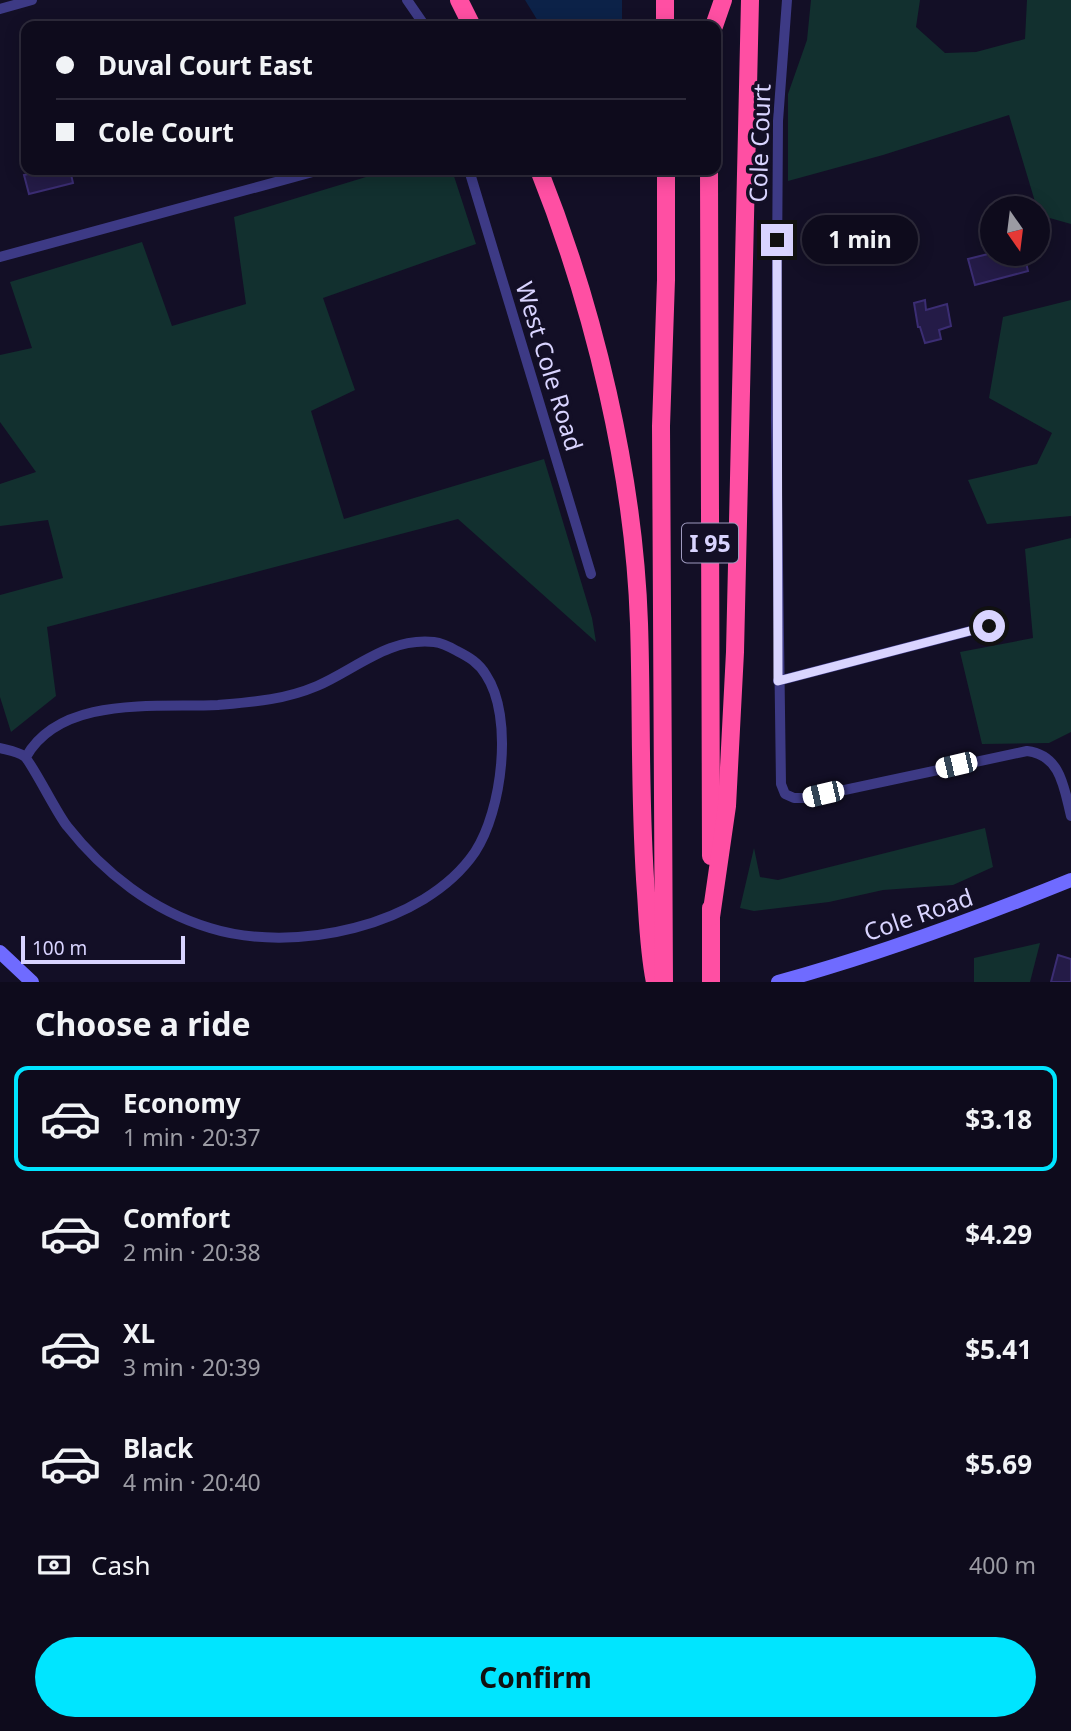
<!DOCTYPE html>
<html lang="en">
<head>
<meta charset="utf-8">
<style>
  body { margin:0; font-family:"Noto Sans",sans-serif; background:#171425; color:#f1f3f6; height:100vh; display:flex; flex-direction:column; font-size:26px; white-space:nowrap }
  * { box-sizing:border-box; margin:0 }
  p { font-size:23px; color:#9b9ba3 }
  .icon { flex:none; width:38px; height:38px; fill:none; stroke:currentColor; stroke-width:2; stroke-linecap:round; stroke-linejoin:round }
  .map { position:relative; height:982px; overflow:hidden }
  .drawer { display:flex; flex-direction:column; background:#0e0b1c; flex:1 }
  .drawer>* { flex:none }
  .guide { position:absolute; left:21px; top:21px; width:700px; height:154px; border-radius:14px; box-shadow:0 4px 18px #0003,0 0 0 2px #2e2b3b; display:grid; align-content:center; height:154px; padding:0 35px; background:#0e0b1c }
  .needle { width:46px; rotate:166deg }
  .controls { position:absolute; left:980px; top:196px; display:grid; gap:14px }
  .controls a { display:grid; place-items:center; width:70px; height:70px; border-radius:50%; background:#0e0b1c; box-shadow:0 4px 18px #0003,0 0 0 2px #2e2b3b; font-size:35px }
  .scale { position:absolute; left:21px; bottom:18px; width:164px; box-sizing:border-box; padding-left:7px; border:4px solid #d9d4ff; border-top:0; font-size:19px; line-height:24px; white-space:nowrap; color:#d9d4ff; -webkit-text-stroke:5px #130f26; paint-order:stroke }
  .end { position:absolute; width:32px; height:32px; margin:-16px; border:9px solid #d9d4ff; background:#111; box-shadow:0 0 0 4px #111 }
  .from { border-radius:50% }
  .bubble { position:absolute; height:49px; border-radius:24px; background:#0e0b1c; box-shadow:0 4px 18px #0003,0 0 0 2px #2e2b3b; font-size:23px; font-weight:700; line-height:49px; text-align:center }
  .car { position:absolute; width:21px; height:42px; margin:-21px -10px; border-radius:9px; box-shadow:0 0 5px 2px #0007; background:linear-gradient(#fff 24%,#345 0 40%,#fff 0 76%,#345 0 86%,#fff 0) }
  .guide b { display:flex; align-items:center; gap:24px; height:66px; font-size:26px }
  .guide b+b { border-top:2px solid #2e2b3b }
  .guide i { width:18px; height:18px; background:#f1f3f6 }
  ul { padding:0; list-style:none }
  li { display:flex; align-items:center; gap:21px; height:105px; margin:0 14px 10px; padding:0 21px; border:4px solid transparent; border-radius:14px }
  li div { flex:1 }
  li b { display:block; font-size:26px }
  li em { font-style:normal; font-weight:700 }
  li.on { border-color:#00e5ff }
  li>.icon { width:63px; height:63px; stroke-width:1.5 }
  h2 { padding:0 35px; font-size:32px; line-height:84px }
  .pay { display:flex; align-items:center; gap:18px; height:77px; padding:0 35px; font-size:26px }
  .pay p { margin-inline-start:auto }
  .cta { display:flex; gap:14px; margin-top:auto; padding:14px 35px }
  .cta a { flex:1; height:80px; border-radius:42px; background:#00e5ff; color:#111; font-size:28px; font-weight:700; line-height:80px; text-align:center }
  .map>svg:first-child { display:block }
  .green { fill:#12302f }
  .water { fill:#0c2248 }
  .building { fill:#241b47; stroke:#3b2d73; stroke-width:2 }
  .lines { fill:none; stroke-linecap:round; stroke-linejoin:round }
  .street { stroke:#3d3a85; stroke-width:10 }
  .secondary { stroke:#6f6bff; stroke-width:14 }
  .highway { stroke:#ff4fa3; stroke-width:18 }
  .route { stroke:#d9d4ff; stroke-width:9 }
  .labels { text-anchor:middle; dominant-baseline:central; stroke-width:7; stroke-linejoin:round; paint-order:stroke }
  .shield { fill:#130f26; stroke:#9e99be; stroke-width:2 }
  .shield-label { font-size:23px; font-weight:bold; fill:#d9d4ff }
  .street-label { font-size:24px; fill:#d9d4ff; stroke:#130f26 }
</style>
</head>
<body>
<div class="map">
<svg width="1071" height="982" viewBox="0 0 1071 982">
  <rect width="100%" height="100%" fill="#130f26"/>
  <g class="green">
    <polygon points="811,0 920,0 916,27 945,53 976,52 1025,39 1027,0 1071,0 1071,224 1039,215 1009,115 883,155 788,181 788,94 807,40"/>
    <polygon points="389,170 452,170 476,244 323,298 355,390 311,411 344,519 544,459 592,618 596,642 458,519 47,627 56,696 11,732 0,697 0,595 63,578 48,520 0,526 0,484 36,472 0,422 0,355 32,348 10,282 142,242 172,326 246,304 234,217"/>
    <polygon points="1071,300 1071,516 987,524 968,480 1037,464 1052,433 989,398 1003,317"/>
    <polygon points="1071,538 1071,732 1049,743 982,744 960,652 1033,638 1025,549"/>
    <polygon points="985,828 993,867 953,885 883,890 829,902 754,911 740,908 754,848 760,877 778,880"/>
    <polygon points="1040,943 1030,982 974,982 974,958"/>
  </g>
  <polygon class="water" points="525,0 622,0 622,26 541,26"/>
  <g class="building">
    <polygon points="46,170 70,170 73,183 29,194 24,175"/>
    <polygon points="988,254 1024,254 1028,271 975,285 968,259"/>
    <polygon points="925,300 926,310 947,304 951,326 939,330 941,339 925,343 920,327 918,327 914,303"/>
    <polygon points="1058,955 1071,959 1071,982 1051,982"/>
  </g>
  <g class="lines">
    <g class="street">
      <polyline points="407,0 425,26"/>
      <path d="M787,0L778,121L776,420L781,784L785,794L794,798H807L1027,751C1061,755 1064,788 1071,816"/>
      <polyline points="0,9 32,0"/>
      <polyline points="469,170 591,574"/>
      <polyline points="0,257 320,170"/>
      <polyline points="778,681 989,626"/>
      <path d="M0,748C7,750 18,752 24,756C31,761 57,814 67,826C104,873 153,911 210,928C293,954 424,927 475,852C502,811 514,717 486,675C479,663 469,657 457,651C450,647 443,643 434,642C389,637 356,669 317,686C284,700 253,702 218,705C156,708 61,695 26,757"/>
    </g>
    <g class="secondary">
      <polyline points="0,952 32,982"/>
      <path d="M778,982C878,955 975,919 1071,880"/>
    </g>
    <g class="highway">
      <polyline points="459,0 472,26"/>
      <polyline points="665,0 665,26"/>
      <polyline points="714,26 723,0"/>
      <path d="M539,170C594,308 634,474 639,623C642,713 639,803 646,893C648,922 649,953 655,982"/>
      <polyline points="709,170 711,856"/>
      <polyline points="711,908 711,982"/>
      <polyline points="711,917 727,806 735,652 750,0"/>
      <polyline points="664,982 661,426 666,280 666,170"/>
    </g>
  </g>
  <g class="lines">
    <polyline class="route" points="777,240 778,681 989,626"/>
  </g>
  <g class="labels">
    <rect class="shield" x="682" y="523.5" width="56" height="39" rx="5"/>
    <g class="shield-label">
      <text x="710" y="543">I 95</text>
    </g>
    <g class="street-label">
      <text transform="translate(759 143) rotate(-88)">Cole Court</text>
      <text transform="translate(550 366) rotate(73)">West Cole Road</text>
      <text transform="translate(918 914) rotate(-19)">Cole Road</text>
    </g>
  </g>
</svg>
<div class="controls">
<a><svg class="needle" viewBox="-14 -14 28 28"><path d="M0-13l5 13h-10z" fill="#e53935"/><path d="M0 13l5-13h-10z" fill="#9b9ba3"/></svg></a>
</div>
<div class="scale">100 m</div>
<i class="end from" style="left:989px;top:626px"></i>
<i class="end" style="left:777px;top:240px"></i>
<div class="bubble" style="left:802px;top:215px;width:116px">1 min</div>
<i class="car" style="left:956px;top:765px;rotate:257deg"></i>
<i class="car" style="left:823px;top:794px;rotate:257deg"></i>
<div class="guide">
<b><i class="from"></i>Duval Court East</b>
<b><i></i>Cole Court</b>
</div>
</div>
<section class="drawer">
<h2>Choose a ride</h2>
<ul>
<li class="on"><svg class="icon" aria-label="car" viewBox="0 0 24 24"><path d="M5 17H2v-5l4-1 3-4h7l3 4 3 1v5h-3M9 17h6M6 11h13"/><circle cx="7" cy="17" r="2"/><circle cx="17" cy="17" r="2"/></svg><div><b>Economy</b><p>1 min · 20:37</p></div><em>$3.18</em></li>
<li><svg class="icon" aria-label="car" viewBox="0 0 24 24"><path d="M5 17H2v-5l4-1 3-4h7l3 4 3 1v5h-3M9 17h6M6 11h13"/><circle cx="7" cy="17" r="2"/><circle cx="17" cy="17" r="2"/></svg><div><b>Comfort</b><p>2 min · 20:38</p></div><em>$4.29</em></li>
<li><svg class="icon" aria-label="car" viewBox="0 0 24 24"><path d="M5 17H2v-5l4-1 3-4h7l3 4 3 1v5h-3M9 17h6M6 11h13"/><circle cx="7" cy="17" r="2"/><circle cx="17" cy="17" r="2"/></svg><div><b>XL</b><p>3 min · 20:39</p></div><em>$5.41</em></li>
<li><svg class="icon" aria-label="car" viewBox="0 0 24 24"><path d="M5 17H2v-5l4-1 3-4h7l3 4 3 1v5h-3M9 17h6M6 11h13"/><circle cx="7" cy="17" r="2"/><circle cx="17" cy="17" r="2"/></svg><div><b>Black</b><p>4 min · 20:40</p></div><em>$5.69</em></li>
</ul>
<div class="pay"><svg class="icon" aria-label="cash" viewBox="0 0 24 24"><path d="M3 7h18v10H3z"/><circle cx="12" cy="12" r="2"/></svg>Cash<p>400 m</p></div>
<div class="cta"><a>Confirm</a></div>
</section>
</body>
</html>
